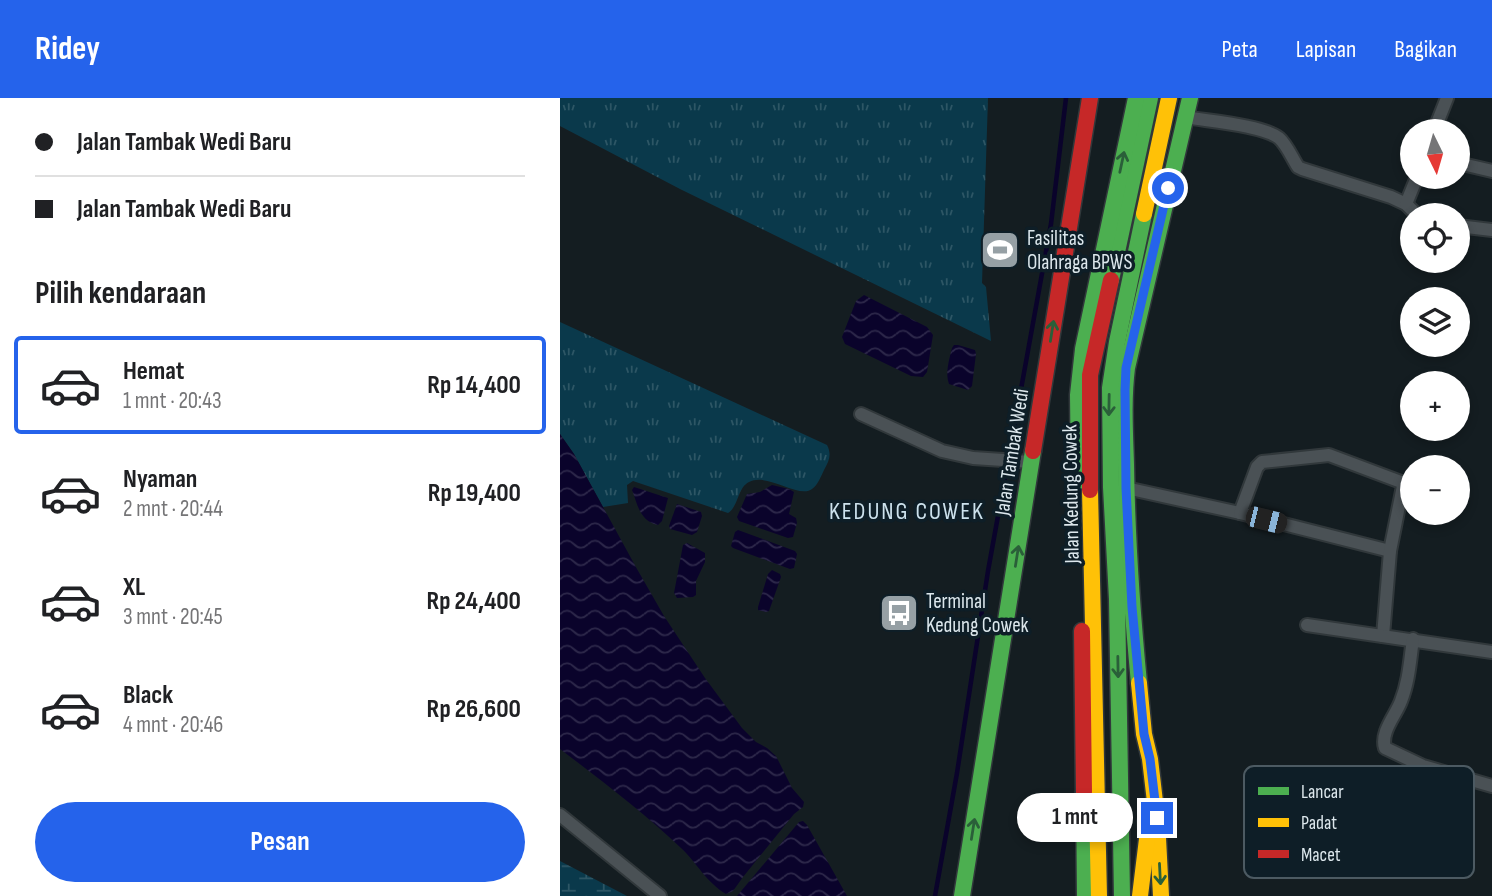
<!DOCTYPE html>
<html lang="id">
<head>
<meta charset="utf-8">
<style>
  body { margin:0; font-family:"Sofia Sans Condensed",sans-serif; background:#f6f6f6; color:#202124; height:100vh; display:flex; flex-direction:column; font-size:26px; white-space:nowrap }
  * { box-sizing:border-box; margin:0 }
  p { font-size:23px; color:#757577 }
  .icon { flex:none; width:38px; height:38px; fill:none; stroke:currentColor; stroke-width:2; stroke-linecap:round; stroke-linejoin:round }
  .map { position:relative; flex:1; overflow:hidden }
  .details { display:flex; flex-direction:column; background:#fff; width:560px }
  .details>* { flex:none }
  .banner { display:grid; align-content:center; height:154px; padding:0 35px; background:#fff }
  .needle { width:46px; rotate:175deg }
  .buttons { position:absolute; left:840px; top:21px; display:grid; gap:14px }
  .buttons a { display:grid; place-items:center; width:70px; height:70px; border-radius:50%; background:#fff; box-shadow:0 4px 10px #0003; font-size:35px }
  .end { position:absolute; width:32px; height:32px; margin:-16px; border:9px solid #2563eb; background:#fff; box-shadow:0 0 0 4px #fff }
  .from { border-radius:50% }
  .bubble { position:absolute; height:49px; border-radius:24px; background:#fff; box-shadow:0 4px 10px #0003; font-size:23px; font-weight:700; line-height:49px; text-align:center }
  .car { position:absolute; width:21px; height:42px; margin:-21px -10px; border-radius:9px; box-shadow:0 0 5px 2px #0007; background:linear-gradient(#222 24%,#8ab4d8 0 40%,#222 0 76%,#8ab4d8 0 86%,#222 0) }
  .banner b { display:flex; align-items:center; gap:24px; height:66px; font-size:26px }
  .banner b+b { border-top:2px solid #e0e0e0 }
  .banner i { width:18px; height:18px; background:#202124 }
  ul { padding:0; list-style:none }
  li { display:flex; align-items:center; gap:21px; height:98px; margin:0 14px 10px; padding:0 21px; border:4px solid transparent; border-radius:7px }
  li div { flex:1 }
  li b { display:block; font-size:26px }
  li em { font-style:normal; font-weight:700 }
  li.on { border-color:#2563eb }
  li>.icon { width:63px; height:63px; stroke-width:1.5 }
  h2 { padding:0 35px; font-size:32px; line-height:84px }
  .cta { display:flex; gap:14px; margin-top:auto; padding:14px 35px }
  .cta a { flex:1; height:80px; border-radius:42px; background:#2563eb; color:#fff; font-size:28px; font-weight:700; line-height:80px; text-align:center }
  header { display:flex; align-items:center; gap:42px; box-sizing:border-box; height:98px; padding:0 35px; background:#2563eb; color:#fff }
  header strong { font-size:33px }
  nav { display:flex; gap:38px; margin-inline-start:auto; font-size:24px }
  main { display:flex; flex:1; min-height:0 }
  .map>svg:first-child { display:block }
  .grass { fill:url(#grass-tufts) }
  .wetland { fill:url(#wetland-marsh) }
  .water { fill:url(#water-waves) }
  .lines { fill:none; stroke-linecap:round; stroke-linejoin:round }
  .stream { stroke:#0a032b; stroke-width:4.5 }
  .street-casing { stroke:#31383b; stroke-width:16 }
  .fast-casing { stroke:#31383b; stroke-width:19 }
  .slow-casing { stroke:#31383b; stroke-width:19 }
  .jam-casing { stroke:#31383b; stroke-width:19 }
  .street { stroke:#4a5155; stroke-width:12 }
  .fast { stroke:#4caf50; stroke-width:16 }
  .slow { stroke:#ffc107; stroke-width:16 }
  .jam { stroke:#c62828; stroke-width:16 }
  .oneway { stroke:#2a5f39 }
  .route { stroke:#2563eb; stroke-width:9 }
  .labels { text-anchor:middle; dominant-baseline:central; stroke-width:7; stroke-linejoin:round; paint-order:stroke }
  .poi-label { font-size:21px; fill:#dce7ec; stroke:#0e1e27; text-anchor:start }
  .street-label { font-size:21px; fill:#dce7ec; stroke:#0e1e27 }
  .quarter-label { font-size:24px; letter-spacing:2px; fill:#cde2ed; stroke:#0e1e27 }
  .key { fill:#0e1e27; stroke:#4c5a62; stroke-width:2 }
  .key-label { font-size:19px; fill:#dce7ec }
</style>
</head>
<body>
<header>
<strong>Ridey</strong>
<nav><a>Peta</a><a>Lapisan</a><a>Bagikan</a></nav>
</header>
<main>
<section class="details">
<div class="banner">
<b><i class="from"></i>Jalan Tambak Wedi Baru</b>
<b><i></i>Jalan Tambak Wedi Baru</b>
</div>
<h2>Pilih kendaraan</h2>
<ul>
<li class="on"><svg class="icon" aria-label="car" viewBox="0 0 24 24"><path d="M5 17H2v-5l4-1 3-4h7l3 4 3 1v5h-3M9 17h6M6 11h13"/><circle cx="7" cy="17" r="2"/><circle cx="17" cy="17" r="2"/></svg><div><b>Hemat</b><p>1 mnt · 20:43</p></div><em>Rp 14,400</em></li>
<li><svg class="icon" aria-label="car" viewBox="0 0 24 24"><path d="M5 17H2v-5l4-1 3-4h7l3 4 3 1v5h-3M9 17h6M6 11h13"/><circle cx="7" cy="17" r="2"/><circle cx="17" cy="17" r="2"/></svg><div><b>Nyaman</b><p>2 mnt · 20:44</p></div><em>Rp 19,400</em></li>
<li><svg class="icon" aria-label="car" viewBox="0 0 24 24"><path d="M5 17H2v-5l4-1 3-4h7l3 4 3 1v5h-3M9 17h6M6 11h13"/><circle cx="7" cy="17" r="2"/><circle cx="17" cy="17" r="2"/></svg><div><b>XL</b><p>3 mnt · 20:45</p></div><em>Rp 24,400</em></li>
<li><svg class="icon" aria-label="car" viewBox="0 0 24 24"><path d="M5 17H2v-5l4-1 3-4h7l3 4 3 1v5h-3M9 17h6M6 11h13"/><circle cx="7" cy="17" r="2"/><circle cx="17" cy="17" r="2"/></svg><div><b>Black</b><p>4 mnt · 20:46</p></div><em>Rp 26,600</em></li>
</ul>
<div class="cta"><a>Pesan</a></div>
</section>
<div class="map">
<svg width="932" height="798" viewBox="0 0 932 798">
  <defs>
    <pattern id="grass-tufts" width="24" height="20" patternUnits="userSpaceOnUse" patternTransform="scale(1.75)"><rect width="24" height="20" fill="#0a394b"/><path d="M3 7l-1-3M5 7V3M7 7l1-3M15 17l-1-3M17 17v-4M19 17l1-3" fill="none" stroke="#2d5665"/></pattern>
    <pattern id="wetland-marsh" width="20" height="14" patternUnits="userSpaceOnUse" patternTransform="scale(1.75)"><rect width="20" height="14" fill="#0a394b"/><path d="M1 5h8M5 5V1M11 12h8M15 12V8" fill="none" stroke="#2d5665"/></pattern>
    <pattern id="water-waves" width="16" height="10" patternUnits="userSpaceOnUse" patternTransform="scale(1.75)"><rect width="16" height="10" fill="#0a032b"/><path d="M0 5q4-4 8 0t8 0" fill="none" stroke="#2d284a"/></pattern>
  </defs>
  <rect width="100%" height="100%" fill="#141d21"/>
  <g class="grass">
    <polygon points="0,0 428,0 422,185 426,189 431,243 120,91 0,28"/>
    <path d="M0,224L267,347C272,357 269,363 264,372C261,378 258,387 252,391C239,401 207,374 189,384C177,390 179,408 168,415L73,383L67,387L68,405L43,409L14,356L0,336Z"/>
  </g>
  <polygon class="wetland" points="0,763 67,798 0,798"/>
  <g class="water">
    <polygon points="304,197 367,229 373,237 367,274 363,279 351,278 285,246 282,239 296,203"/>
    <path d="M394,247H398L415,252L416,256L412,288L408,292L389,286C385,275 389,262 392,250Z"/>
    <path d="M0,336L14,356L77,471L104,518L145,580L182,630L196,644L207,650L216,658L232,690L244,704L243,709L234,716L183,779L173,793L166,796C146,784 137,765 121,750C83,714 41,682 0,651Z"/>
    <polygon points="212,387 229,391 234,394 229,416 236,420 237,425 233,439 228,440 179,423 177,419 187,396 200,394"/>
    <path d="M74,389L108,400L102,423L98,427C80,423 78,408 72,392Z"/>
    <polygon points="117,406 141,414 142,418 137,434 132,437 110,431 109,428"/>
    <polygon points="178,432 235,453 237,456 234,470 230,471 173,450 171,448 175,434"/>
    <polygon points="127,445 145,455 145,464 136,483 136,497 133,499 117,500 114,495 123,447"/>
    <polygon points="212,472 220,476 221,479 209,513 206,514 198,512 198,509 208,476"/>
    <polygon points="243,723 247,727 287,798 177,798 239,724"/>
  </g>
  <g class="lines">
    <polyline class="stream" points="375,798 397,675 428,473 491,126 506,0"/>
    <g class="street-casing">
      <g id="street">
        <path d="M625,19C647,23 702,27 719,40C727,47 732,60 738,69L742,71L831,99L846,106L857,117"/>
        <polyline points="874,33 887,0"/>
        <polyline points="898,65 932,73"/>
        <polyline points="846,106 857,79"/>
        <polyline points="898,128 932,132"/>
        <polyline points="301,316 382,353 413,360 471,364"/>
        <polyline points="566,390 680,415 830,453"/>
        <polyline points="680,415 697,369 702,364 769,357 841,384 843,388 830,453 823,538"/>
        <polyline points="747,527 932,554"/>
        <path d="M853,541C850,562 849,583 841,603C836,617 820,634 825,650L863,668L932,688"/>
        <polyline points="0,717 100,798"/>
      </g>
    </g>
    <g class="fast-casing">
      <g id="fast">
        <polyline points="551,182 590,0"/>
        <polyline points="519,383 518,297 523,251 576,0"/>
        <path d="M579,585C572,512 567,439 566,366C565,334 563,302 567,270L630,0"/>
        <polyline points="524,694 525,798"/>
        <polyline points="402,798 473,353"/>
        <polyline points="562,798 557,501 551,389 550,290 557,244 584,116"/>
      </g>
    </g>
    <g class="slow-casing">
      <g id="slow">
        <polyline points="584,116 609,0"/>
        <polyline points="530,392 539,798"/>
        <polyline points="579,585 584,636 590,661 597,721 601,798"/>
        <polyline points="580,798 587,741 586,723"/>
      </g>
    </g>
    <g class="jam-casing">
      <g id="jam">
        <polyline points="473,353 530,0"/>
        <polyline points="530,392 530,277 551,182"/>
        <polyline points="522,533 524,694"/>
      </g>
    </g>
    <use href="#street" class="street"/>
    <use href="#fast" class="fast"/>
    <use href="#slow" class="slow"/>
    <use href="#jam" class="jam"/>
  </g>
  <defs><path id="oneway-shaft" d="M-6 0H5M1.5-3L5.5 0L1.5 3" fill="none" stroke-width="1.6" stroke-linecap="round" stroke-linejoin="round" transform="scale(1.75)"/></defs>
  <g class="oneway">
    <use href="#oneway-shaft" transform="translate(562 64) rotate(-78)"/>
    <use href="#oneway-shaft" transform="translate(492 233) rotate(-81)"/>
    <use href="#oneway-shaft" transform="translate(549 307) rotate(91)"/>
    <use href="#oneway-shaft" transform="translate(457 458) rotate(-81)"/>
    <use href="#oneway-shaft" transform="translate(558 569) rotate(89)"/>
    <use href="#oneway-shaft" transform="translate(413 731) rotate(-81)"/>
    <use href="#oneway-shaft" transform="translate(600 776) rotate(87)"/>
  </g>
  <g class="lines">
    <polyline class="route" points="597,720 590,661 584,636 572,509 566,390 565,292 566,270 608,90"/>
  </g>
  <defs>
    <g id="stadium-square" transform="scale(2.0125)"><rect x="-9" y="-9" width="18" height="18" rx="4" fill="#96a0a5" stroke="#0e1e27"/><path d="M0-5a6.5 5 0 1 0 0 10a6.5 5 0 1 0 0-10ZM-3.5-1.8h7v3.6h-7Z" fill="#fff"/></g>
    <g id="bus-square" transform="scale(2.0125)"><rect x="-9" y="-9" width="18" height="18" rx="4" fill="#96a0a5" stroke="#0e1e27"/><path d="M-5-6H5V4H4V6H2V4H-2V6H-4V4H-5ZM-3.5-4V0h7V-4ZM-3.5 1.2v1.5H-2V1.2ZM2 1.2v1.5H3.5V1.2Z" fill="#fff"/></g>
  </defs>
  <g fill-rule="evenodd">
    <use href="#stadium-square" x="440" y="152"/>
    <use href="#bus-square" x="339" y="515"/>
  </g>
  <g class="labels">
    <g class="poi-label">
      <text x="467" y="140">Fasilitas<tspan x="467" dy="24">Olahraga BPWS</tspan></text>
      <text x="366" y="503">Terminal<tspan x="366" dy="24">Kedung Cowek</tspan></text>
    </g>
    <g class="street-label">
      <text transform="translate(452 354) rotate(-81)">Jalan Tambak Wedi</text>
      <text transform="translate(511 396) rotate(-91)">Jalan Kedung Cowek</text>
    </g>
    <g class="quarter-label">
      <text x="347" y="413">KEDUNG COWEK</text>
    </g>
  </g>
  <rect x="684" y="668" width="230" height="112" rx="10" class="key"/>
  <rect x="698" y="689" width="31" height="8" fill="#4caf50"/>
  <rect x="698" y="720" width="31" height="9" fill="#ffc107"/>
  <rect x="698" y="752" width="31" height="8" fill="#c62828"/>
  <g class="key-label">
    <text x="741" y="700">Lancar</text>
    <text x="741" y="731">Padat</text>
    <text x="741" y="763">Macet</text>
  </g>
</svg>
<div class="buttons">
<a><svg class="needle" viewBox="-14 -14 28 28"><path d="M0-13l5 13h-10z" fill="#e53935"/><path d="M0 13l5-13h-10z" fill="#757577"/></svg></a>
<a><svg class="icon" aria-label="locate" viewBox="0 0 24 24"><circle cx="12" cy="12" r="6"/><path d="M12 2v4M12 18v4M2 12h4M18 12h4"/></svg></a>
<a><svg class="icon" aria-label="layers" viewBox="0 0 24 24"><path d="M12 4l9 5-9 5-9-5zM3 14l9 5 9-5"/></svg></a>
<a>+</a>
<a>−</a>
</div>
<i class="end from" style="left:608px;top:90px"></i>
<i class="end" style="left:597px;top:720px"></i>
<div class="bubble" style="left:457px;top:695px;width:116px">1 mnt</div>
<i class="car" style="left:706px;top:422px;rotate:104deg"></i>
</div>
</main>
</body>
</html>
